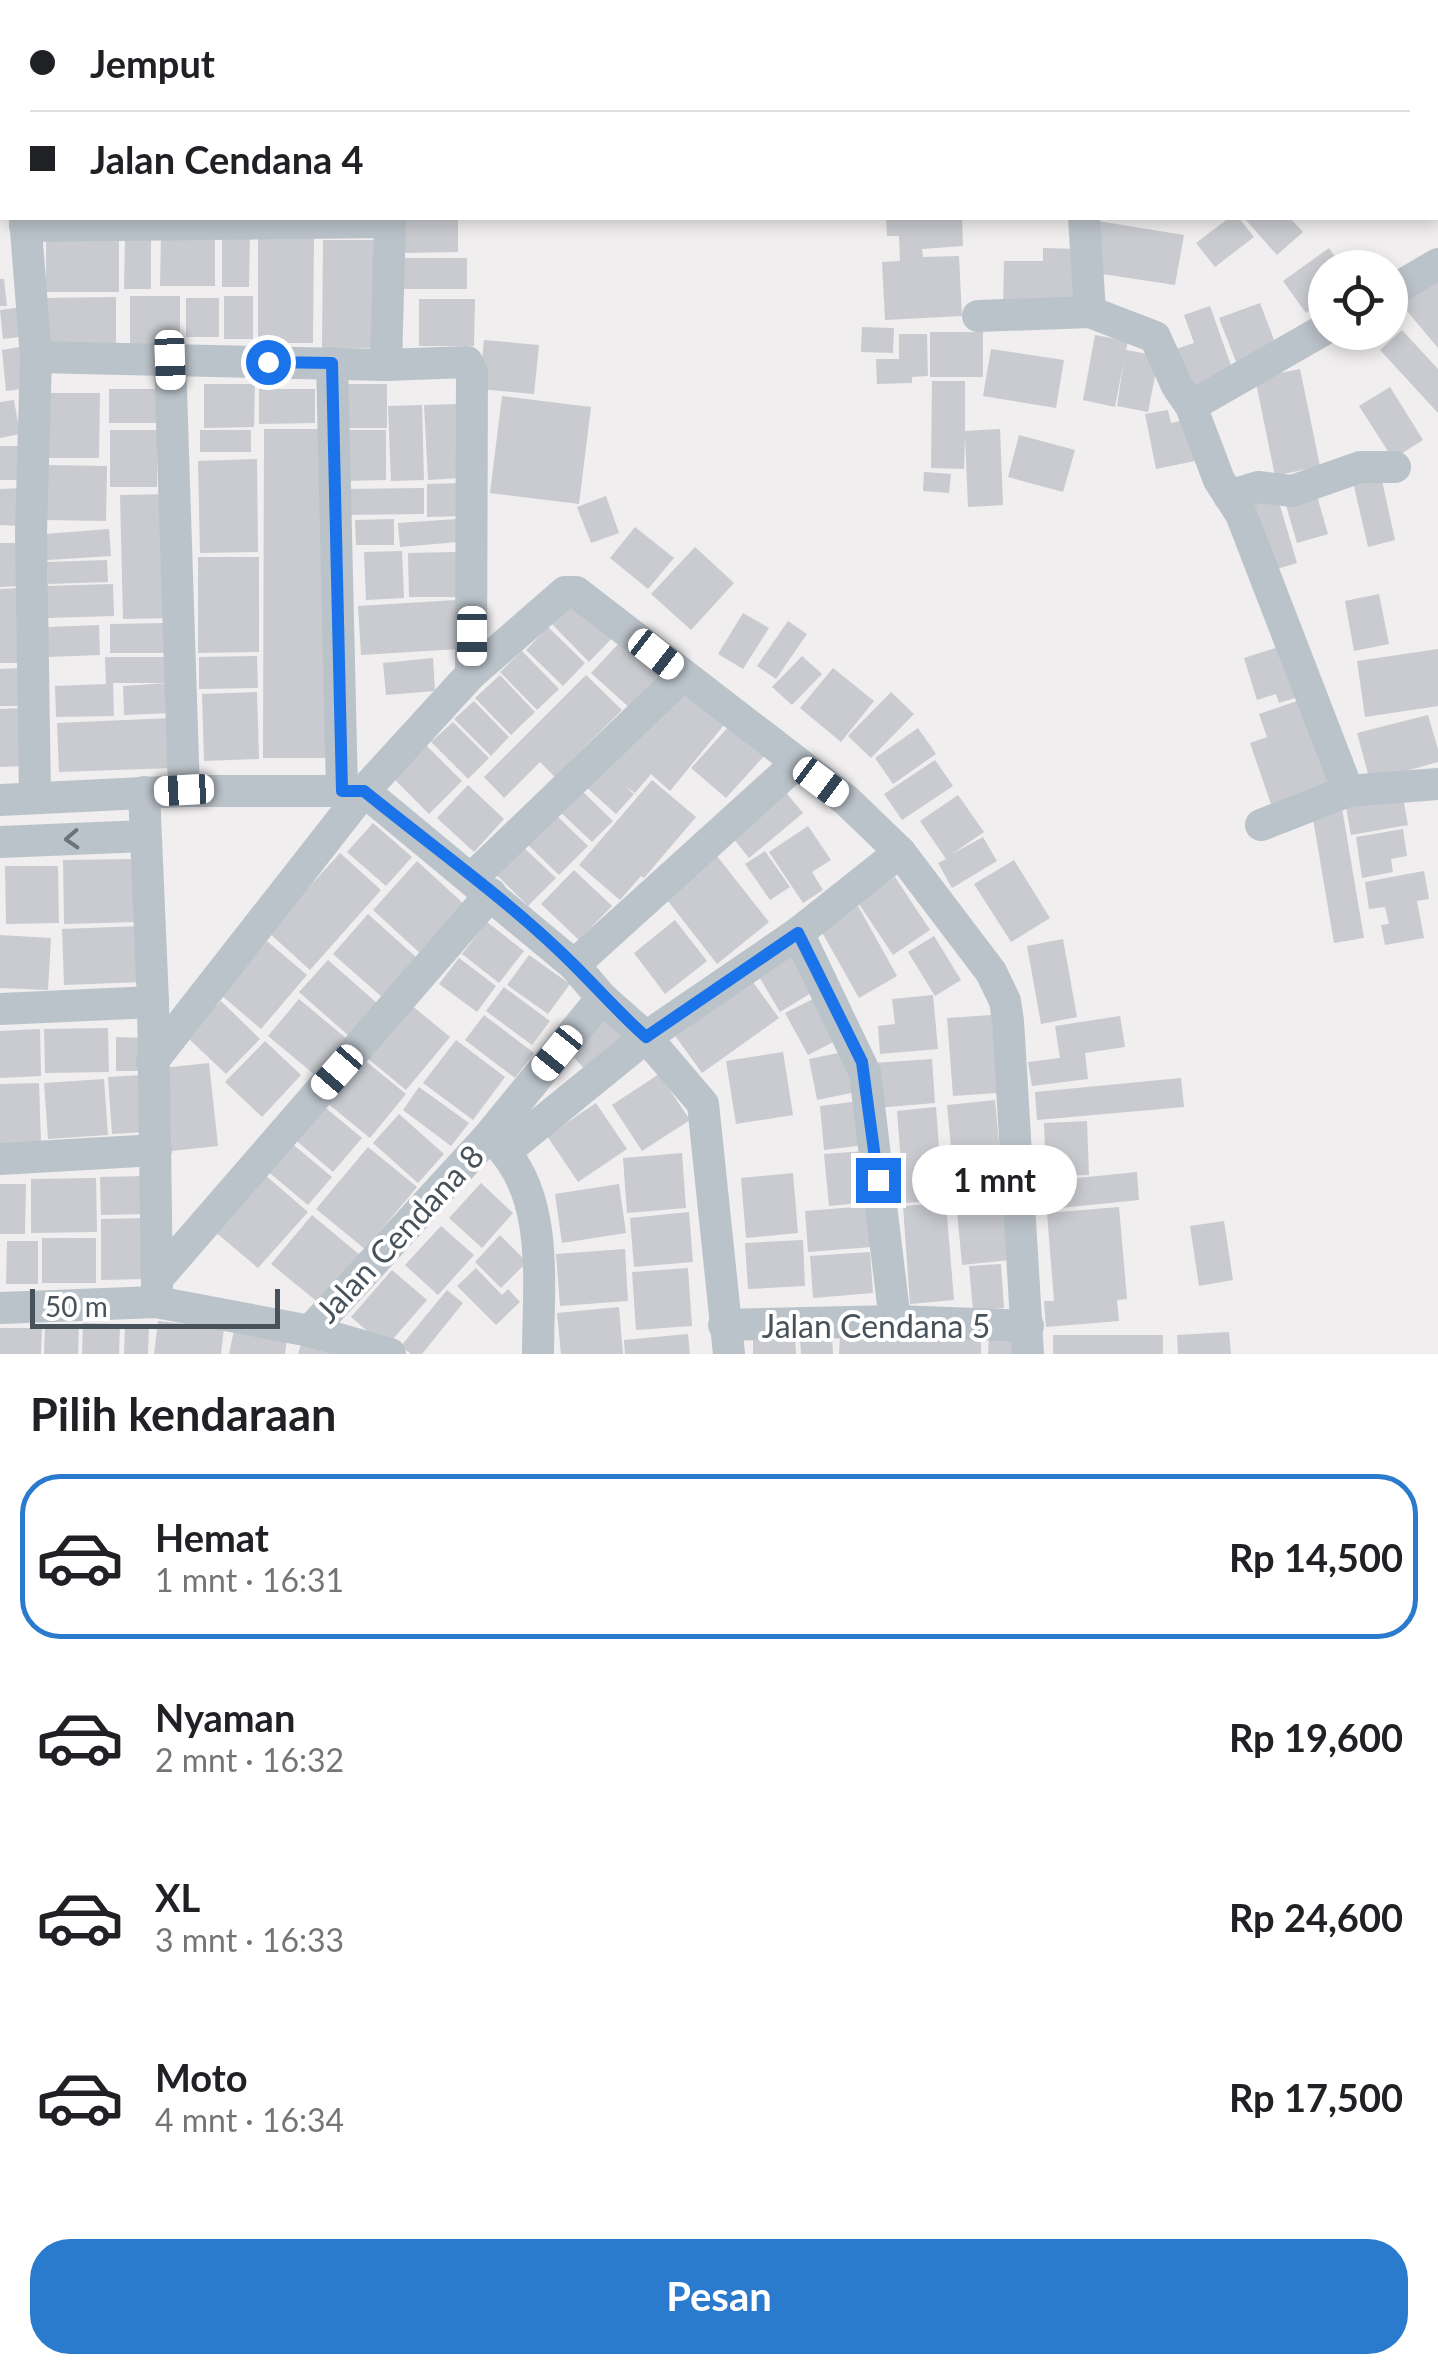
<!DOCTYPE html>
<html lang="id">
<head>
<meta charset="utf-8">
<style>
  body { margin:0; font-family:Lato,sans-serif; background:#f2f2f2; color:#202124; height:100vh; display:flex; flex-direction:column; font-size:38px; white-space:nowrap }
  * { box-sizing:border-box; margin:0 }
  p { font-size:32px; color:#757577 }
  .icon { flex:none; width:55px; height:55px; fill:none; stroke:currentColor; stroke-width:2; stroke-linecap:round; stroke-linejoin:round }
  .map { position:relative; height:1354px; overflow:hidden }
  .sheet { display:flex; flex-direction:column; background:#fff; flex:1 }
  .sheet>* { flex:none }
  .guide { position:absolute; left:0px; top:0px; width:1440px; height:220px; box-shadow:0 5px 15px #0003; display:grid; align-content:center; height:220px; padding:0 30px; background:#fff }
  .tools { position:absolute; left:1308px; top:250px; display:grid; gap:20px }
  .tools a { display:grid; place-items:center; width:100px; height:100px; border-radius:50%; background:#fff; box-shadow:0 5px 15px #0003; font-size:50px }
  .scale { position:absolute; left:30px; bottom:25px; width:250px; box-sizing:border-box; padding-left:10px; border:5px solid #48525a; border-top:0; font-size:28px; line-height:35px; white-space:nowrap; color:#48525a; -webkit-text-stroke:8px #fff; paint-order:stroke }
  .end { position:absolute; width:45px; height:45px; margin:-22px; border:12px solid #1a73e8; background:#fff; box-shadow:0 0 0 5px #fff }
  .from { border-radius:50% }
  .bubble { position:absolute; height:70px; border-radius:35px; background:#fff; box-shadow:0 5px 15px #0003; font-size:32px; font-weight:700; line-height:70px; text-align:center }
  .car { position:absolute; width:30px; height:60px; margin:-30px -15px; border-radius:12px; box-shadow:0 0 8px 2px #0007; background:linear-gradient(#fff 24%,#345 0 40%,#fff 0 76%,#345 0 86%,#fff 0) }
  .guide b { display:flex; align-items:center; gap:35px; height:95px; font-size:38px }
  .guide b+b { border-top:2px solid #e0e0e0 }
  .guide i { width:25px; height:25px; background:#202124 }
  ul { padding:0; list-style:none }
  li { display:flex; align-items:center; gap:30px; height:165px; margin:0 20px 15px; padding:0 10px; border:5px solid transparent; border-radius:40px }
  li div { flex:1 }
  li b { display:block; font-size:38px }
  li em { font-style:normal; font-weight:700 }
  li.selected { border-color:#2a7ace }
  li>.icon { width:90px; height:90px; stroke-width:1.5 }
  h2 { padding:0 30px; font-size:45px; line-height:120px }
  .primary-button { display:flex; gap:20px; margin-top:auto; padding:20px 30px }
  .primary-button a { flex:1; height:115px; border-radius:40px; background:#2a7ace; color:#fff; font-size:40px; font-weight:700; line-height:115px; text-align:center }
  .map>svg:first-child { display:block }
  .building { fill:#c9cbd0 }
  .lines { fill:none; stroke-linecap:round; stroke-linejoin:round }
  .minor { stroke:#bbc3ca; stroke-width:32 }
  .oneway { stroke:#6a747c }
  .route { stroke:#1a73e8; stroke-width:12 }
  .labels { text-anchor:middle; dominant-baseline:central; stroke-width:8; stroke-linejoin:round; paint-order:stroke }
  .street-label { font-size:32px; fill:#48525a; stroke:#fff }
</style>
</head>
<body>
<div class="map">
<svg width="1438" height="1354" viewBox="0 0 1438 1354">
  <rect width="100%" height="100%" fill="#f0eeee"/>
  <g class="building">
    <polygon points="401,218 458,218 458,252 401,253"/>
    <polygon points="886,218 962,218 963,246 922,249 923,257 959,256 962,316 885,320 882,262 900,261 899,236 887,236"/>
    <polygon points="1229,218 1239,218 1254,237 1215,267 1196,243"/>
    <polygon points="1244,218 1290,218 1303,232 1277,255"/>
    <polygon points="1098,221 1184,235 1175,285 1089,272"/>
    <polygon points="222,232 250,233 249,287 222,287"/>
    <polygon points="161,234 215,234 215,286 160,286"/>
    <polygon points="258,236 314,236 313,343 258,343"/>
    <rect x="46" y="238" width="73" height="54"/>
    <polygon points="125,239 151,239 151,289 124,289"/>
    <polygon points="323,240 380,240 379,348 322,348"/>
    <polygon points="1043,248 1077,249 1076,307 1003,307 1004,261 1043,261"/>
    <polygon points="1329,248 1343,268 1325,268 1325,310 1320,303 1306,313 1283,281"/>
    <rect x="403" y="258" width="64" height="31"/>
    <polygon points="1438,278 1438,348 1397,299"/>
    <polygon points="0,279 4,279 7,306 0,306"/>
    <rect x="130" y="296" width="50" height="51"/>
    <rect x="224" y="296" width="29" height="43"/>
    <polygon points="116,297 116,352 42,352 42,298"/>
    <rect x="186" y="298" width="33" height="39"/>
    <polygon points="419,299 475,299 474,346 419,346"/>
    <polygon points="1260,303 1279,353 1238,367 1219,318"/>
    <polygon points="1210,306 1234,374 1186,390 1173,350 1194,343 1184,315"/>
    <polygon points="24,307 27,336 3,339 0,310"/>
    <polygon points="862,327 894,328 893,353 861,352"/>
    <polygon points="1402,330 1438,369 1438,413 1380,350"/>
    <rect x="930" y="332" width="53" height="45"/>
    <polygon points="899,334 927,334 928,376 912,377 912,383 877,384 876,359 899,359"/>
    <polygon points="1095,335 1128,341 1126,350 1159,356 1148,412 1117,406 1124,360 1115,407 1083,400"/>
    <polygon points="484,340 539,345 534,394 479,389"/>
    <polygon points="25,346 30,388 6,391 2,350"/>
    <polygon points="991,349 1064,360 1056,408 983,396"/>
    <polygon points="1300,369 1320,466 1275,476 1255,378"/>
    <polygon points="932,381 965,381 965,431 1000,429 1003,505 968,507 965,436 964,469 931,468"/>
    <polygon points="204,384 255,384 254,427 204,428"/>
    <rect x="343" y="384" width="44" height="44"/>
    <polygon points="1390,387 1423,440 1393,459 1359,406"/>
    <rect x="109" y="389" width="47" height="34"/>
    <polygon points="259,389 315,389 315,423 259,424"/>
    <polygon points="48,393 100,393 99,458 48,458"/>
    <polygon points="502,396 591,407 579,504 490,493"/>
    <polygon points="14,400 20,434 0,438 0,402"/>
    <polygon points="458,404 462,478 428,480 424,405"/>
    <polygon points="422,405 424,480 391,481 388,406"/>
    <polygon points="1168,410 1171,423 1192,418 1200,460 1156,469 1145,414"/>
    <polygon points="264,429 321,429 326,758 263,758"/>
    <rect x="110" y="430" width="47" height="57"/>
    <rect x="200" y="430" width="51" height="22"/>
    <polygon points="345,430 386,430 386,480 345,481"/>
    <polygon points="1019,435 1075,450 1063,492 1008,477"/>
    <rect x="0" y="446" width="21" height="34"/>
    <polygon points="257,459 258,552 200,553 198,461"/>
    <polygon points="46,465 107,466 106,521 45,520"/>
    <polygon points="924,472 951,474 949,493 923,491"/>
    <polygon points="1381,476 1395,540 1368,547 1353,482"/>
    <polygon points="462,483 463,516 427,517 427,484"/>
    <polygon points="23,488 23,526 0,525 0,489"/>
    <polygon points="424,488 424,514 345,515 344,489"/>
    <polygon points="1315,489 1328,534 1297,543 1284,498"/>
    <polygon points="1276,492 1297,563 1267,572 1245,501"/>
    <polygon points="171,494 173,618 123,619 120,495"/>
    <polygon points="606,496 619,533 591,543 577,507"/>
    <polygon points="394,519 394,545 356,545 355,520"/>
    <polygon points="457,519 458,542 400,547 398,523"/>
    <polygon points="635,527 674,558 648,589 610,558"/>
    <polygon points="109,529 111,556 47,560 45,534"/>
    <polygon points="0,543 19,543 20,586 0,587"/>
    <polygon points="695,547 734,583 691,630 651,594"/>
    <polygon points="402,551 404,598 366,600 364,552"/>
    <polygon points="456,552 457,597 409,597 408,553"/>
    <polygon points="198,557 259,557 259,652 198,653"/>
    <polygon points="107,560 108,582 48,584 47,562"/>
    <polygon points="113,584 114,616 47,618 47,586"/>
    <polygon points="20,588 23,663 0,663 0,589"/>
    <polygon points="1379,594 1389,644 1354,651 1345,601"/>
    <polygon points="576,596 615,635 589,662 550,622"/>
    <polygon points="456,600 459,649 361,655 358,606"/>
    <polygon points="743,613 769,628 743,669 718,654"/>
    <polygon points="788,621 807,634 776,679 757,666"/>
    <polygon points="168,623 168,653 110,653 110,624"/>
    <polygon points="99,625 100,655 48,657 47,627"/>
    <polygon points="548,627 585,663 563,686 526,650"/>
    <polygon points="621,641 660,677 631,709 591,673"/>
    <polygon points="1288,644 1305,695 1279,703 1276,694 1257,700 1244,658"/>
    <polygon points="1438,649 1438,706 1365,717 1357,661"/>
    <polygon points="522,651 559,689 537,710 500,672"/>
    <polygon points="257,656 258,688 199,689 199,657"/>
    <polygon points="802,656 822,674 792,705 772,687"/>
    <polygon points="105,657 177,657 173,713 124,715 123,686 168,683 113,683 114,716 56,717 55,686 106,684"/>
    <polygon points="433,658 435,691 386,695 383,663"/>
    <polygon points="21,668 20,706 0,706 0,669"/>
    <polygon points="833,668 874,701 841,742 800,708"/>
    <polygon points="500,675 535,712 511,735 475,698"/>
    <polygon points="586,675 622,710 555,777 540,762 504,798 484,777"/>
    <polygon points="685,683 728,720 670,791 651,774 635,793 625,786 634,794 616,814 585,786"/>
    <polygon points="257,692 259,759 204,761 202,694"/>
    <polygon points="891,692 914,714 871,758 848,736"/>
    <polygon points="1306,698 1335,782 1271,804 1250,743 1267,737 1259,714"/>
    <polygon points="474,701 509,737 491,756 454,719"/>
    <polygon points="25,708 27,766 0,767 0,709"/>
    <polygon points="1428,715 1438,749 1438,762 1370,781 1357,733"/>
    <polygon points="171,718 173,768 59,772 57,723"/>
    <polygon points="453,722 489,758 468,779 431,742"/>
    <polygon points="731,724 765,755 726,798 691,768"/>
    <polygon points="918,728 936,754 893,784 875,758"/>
    <polygon points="426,745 462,781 429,814 393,778"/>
    <polygon points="935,760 953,786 902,820 884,794"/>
    <polygon points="652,780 696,817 644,878 641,876 620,900 579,865"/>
    <polygon points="468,785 504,819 474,852 437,818"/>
    <polygon points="578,787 613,821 592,842 557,809"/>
    <polygon points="783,789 803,813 749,858 729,833"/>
    <polygon points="1402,792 1408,825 1351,835 1345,802"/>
    <polygon points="958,795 984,832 952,854 983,837 997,861 952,888 938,863 946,859 920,821"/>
    <polygon points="1342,808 1364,938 1334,943 1312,813"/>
    <polygon points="553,812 588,846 559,875 524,841"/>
    <polygon points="373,823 412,857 386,886 347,852"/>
    <polygon points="808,826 831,860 812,872 823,890 803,903 769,852"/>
    <polygon points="1403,829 1407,856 1391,859 1393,872 1362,878 1356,837"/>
    <polygon points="520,844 556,878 528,906 493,871"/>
    <polygon points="713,851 769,922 717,964 661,892"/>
    <polygon points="765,851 790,887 770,900 745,864"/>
    <polygon points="340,853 381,890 310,970 268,932"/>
    <polygon points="138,859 139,922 64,924 63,860"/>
    <polygon points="1014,860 1050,918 1011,942 974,884"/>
    <polygon points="417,861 465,905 421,954 373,910"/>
    <polygon points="5,866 58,866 59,923 6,924"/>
    <polygon points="574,870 612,906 579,940 541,904"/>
    <polygon points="1424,871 1429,899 1417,901 1424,938 1385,945 1381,925 1389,924 1385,907 1369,909 1365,882"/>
    <polygon points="895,877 930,930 893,955 857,901"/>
    <polygon points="858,906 897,976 859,998 819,927"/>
    <polygon points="368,914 417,958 382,997 333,954"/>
    <polygon points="675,920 707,961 665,994 634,953"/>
    <polygon points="487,922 524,951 499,983 462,954"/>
    <polygon points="141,926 143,982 64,985 62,929"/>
    <polygon points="0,935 51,938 48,990 0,988"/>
    <polygon points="934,936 961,980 935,996 908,952"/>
    <polygon points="1063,939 1077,1017 1041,1024 1027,946"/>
    <polygon points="267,941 307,975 261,1029 221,995"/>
    <polygon points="795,945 821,987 780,1012 755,970"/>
    <polygon points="529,955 570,984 548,1014 507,985"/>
    <polygon points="459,958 496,986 477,1012 439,984"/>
    <polygon points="328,960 378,1004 349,1036 299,992"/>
    <polygon points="750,978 779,1018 702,1073 673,1033"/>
    <polygon points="504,987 550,1021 532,1045 486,1011"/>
    <polygon points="823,994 845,1036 808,1055 785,1013"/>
    <polygon points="933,995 938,1049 880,1054 878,1026 895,1024 892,999"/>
    <polygon points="299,999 347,1039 315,1075 268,1036"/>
    <polygon points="221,1001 260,1039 226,1074 187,1037"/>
    <polygon points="410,1004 450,1037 406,1090 366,1057"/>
    <polygon points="484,1015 534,1053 515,1078 465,1040"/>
    <polygon points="604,1015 627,1040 588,1073 566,1048"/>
    <polygon points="992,1015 997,1093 953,1096 947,1018"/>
    <polygon points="1120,1016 1125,1047 1085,1053 1088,1079 1032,1086 1028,1062 1060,1058 1055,1026"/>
    <polygon points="108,1028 109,1072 45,1073 44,1029"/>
    <polygon points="40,1029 41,1076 0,1078 0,1031"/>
    <polygon points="116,1037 144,1038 143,1071 116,1071"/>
    <polygon points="456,1040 505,1077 473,1120 423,1083"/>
    <polygon points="265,1041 301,1075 262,1117 225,1082"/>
    <polygon points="853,1050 861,1091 817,1100 809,1059"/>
    <polygon points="783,1052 793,1115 736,1124 726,1061"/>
    <polygon points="362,1058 406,1094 370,1138 326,1102"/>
    <polygon points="932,1059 935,1103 876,1108 873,1063"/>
    <polygon points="209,1063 218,1146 171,1151 162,1068"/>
    <polygon points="659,1074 690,1120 642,1151 612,1105"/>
    <polygon points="143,1075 146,1132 112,1134 108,1077"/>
    <polygon points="1181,1078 1184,1107 1037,1120 1035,1092"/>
    <polygon points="104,1079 108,1135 48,1139 44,1083"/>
    <polygon points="39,1083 41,1142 0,1144 0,1084"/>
    <polygon points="419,1087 469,1123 451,1146 403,1110"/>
    <polygon points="995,1100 1010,1260 962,1265 947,1105"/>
    <polygon points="860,1101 865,1145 824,1150 820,1106"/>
    <polygon points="596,1103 627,1149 578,1182 547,1136"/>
    <polygon points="321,1104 362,1138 333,1172 292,1137"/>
    <polygon points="936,1107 943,1200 904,1203 897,1111"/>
    <polygon points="399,1114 444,1154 418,1183 373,1143"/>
    <polygon points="1087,1121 1089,1175 1046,1176 1044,1123"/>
    <polygon points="290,1142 332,1177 308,1205 266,1170"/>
    <polygon points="368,1147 417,1187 365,1249 316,1209"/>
    <polygon points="865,1151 870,1202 829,1206 824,1154"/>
    <polygon points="682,1153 686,1208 627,1213 623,1158"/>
    <polygon points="1137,1172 1139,1200 1051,1209 1048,1181"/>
    <polygon points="793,1173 798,1233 746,1238 741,1178"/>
    <polygon points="264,1174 308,1212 258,1268 214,1231"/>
    <polygon points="146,1176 147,1214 101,1215 100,1177"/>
    <polygon points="96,1178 97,1232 31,1233 31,1179"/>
    <polygon points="481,1183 513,1213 482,1248 449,1218"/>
    <polygon points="0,1184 26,1184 25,1234 0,1234"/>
    <polygon points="619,1184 626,1233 562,1243 555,1194"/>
    <polygon points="946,1203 954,1300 910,1304 903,1206"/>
    <polygon points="869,1206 872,1247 808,1252 805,1211"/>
    <polygon points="1119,1207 1127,1299 1117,1300 1119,1321 1046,1327 1044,1301 1054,1301 1047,1213"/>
    <polygon points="689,1212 693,1262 634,1267 630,1218"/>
    <polygon points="312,1215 361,1256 320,1304 271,1264"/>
    <polygon points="147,1218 148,1279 101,1280 101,1219"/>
    <polygon points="1224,1221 1233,1280 1199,1286 1190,1226"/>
    <polygon points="441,1226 474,1255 438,1295 405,1265"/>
    <polygon points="500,1235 527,1262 501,1288 475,1262"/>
    <rect x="42" y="1238" width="54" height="45"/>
    <polygon points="803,1240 805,1286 748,1289 745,1243"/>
    <polygon points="7,1241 38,1241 38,1284 6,1284"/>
    <polygon points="625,1249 628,1301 560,1306 556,1254"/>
    <polygon points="870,1252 873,1293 813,1298 810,1256"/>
    <polygon points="1001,1264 1004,1308 973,1310 969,1266"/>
    <polygon points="476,1268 502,1295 508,1289 520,1302 496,1325 457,1286"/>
    <polygon points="688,1268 692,1326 636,1330 632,1272"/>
    <polygon points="392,1270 427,1300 386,1347 351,1317"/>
    <polygon points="447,1290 463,1303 422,1354 411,1354 401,1346"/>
    <polygon points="619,1307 623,1354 561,1354 557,1313"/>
    <polygon points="158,1321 224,1328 221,1354 154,1354"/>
    <polygon points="83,1323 120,1324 119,1354 82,1354"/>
    <polygon points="45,1324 79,1324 78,1354 44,1354"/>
    <polygon points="0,1328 42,1328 41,1354 0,1354"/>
    <polygon points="125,1328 149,1329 148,1354 124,1354"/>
    <polygon points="234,1330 287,1339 285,1354 229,1354"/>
    <polygon points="1229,1332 1231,1354 1178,1354 1177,1335"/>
    <polygon points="688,1334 690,1354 625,1354 624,1340"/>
    <polygon points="840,1335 981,1339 981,1354 839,1354"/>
    <rect x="1053" y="1335" width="110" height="19"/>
    <polygon points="989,1336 1018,1337 1018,1354 988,1354"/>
    <polygon points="795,1337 796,1354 753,1354 753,1340"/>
    <polygon points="832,1338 833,1354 801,1354 800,1339"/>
    <polygon points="301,1344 334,1354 298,1354"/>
  </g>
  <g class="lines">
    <g class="minor">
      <polyline points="947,0 947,2"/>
      <polyline points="418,2 419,0"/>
      <polyline points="1135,2 1149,0"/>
      <polyline points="0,93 2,94"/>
      <polyline points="25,218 36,357 31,533 35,798"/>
      <polyline points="1084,218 1090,312 1155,337 1177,386 1191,406 1325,329"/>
      <polyline points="25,226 390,222"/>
      <polyline points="1390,292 1438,264"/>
      <polyline points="978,316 1090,312"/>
      <polyline points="36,357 386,365 467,362 472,372 471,674"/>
      <polyline points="170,360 184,791"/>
      <polyline points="332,363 342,791"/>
      <polyline points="386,365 390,218"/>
      <polyline points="1191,406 1219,480 1241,514 1348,791"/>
      <polyline points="1229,496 1258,487 1292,491 1360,467 1395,467"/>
      <polyline points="144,792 153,1002 157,1287"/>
      <polyline points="0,800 184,791 364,791 574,965 602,998 646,1037 703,1104 729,1354"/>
      <polyline points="1261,825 1348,791 1438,784"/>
      <polyline points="0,842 145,836"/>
      <polyline points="472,878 683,675"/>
      <polyline points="798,933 865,1073 895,1321"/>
      <polyline points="574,965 797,763"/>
      <polyline points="0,1009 153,1002"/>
      <polyline points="152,1062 364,791 471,674 565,592 576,592 846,800 900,852 991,972 1005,1001 1008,1021 1028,1354"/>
      <path d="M492,1139C551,1190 538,1284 538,1354"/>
      <polyline points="506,1151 646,1037 798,933 900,852"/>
      <polyline points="0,1159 156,1150"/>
      <polyline points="157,1279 491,894"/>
      <polyline points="0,1308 156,1302 310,1331 390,1354"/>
      <polyline points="724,1325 895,1321 1028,1326"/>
      <polyline points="310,1331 489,1136 602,998"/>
    </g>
  </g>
  <defs><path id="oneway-chevron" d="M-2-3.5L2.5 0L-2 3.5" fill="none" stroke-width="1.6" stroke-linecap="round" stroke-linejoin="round" transform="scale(2.5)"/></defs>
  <use class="oneway" href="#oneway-chevron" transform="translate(72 839) rotate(177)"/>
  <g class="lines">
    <path class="route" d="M268,362L332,363L342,791H364C434,848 510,901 574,965C598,989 620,1014 646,1037L798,933L862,1062L878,1180"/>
  </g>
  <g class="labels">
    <g class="street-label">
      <text transform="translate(399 1233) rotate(-47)">Jalan Cendana 8</text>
      <text x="876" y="1325">Jalan Cendana 5</text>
    </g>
  </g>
</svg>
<div class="tools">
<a><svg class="icon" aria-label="locate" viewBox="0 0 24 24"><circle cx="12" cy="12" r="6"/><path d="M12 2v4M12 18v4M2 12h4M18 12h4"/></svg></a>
</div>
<div class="scale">50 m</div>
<i class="end from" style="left:268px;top:362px"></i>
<i class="end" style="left:878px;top:1180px"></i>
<div class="bubble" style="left:912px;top:1145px;width:165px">1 mnt</div>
<i class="car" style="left:170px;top:360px;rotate:178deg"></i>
<i class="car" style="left:472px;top:636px;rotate:180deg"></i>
<i class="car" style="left:656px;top:654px;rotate:128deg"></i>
<i class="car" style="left:821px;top:782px;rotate:127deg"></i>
<i class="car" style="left:184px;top:790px;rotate:267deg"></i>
<i class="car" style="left:557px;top:1053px;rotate:219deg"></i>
<i class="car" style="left:337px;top:1072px;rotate:221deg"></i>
<div class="guide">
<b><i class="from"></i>Jemput</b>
<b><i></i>Jalan Cendana 4</b>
</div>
</div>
<section class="sheet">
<h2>Pilih kendaraan</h2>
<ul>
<li class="selected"><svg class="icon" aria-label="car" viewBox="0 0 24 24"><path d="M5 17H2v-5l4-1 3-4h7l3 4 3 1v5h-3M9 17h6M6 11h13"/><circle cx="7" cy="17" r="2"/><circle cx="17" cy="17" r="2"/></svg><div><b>Hemat</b><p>1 mnt · 16:31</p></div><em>Rp 14,500</em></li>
<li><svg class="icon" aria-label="car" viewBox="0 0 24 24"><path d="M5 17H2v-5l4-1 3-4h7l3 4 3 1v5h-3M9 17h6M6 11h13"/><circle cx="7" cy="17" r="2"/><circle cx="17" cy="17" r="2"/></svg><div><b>Nyaman</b><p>2 mnt · 16:32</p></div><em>Rp 19,600</em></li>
<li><svg class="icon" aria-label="car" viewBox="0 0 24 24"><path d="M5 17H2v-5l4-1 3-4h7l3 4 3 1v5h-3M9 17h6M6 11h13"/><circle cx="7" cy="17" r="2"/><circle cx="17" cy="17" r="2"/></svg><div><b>XL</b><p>3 mnt · 16:33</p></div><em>Rp 24,600</em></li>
<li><svg class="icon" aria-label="car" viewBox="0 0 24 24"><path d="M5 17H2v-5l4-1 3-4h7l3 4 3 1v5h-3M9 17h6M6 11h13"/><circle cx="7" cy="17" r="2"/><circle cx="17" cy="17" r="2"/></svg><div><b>Moto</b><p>4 mnt · 16:34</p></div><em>Rp 17,500</em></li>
</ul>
<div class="primary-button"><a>Pesan</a></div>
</section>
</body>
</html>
